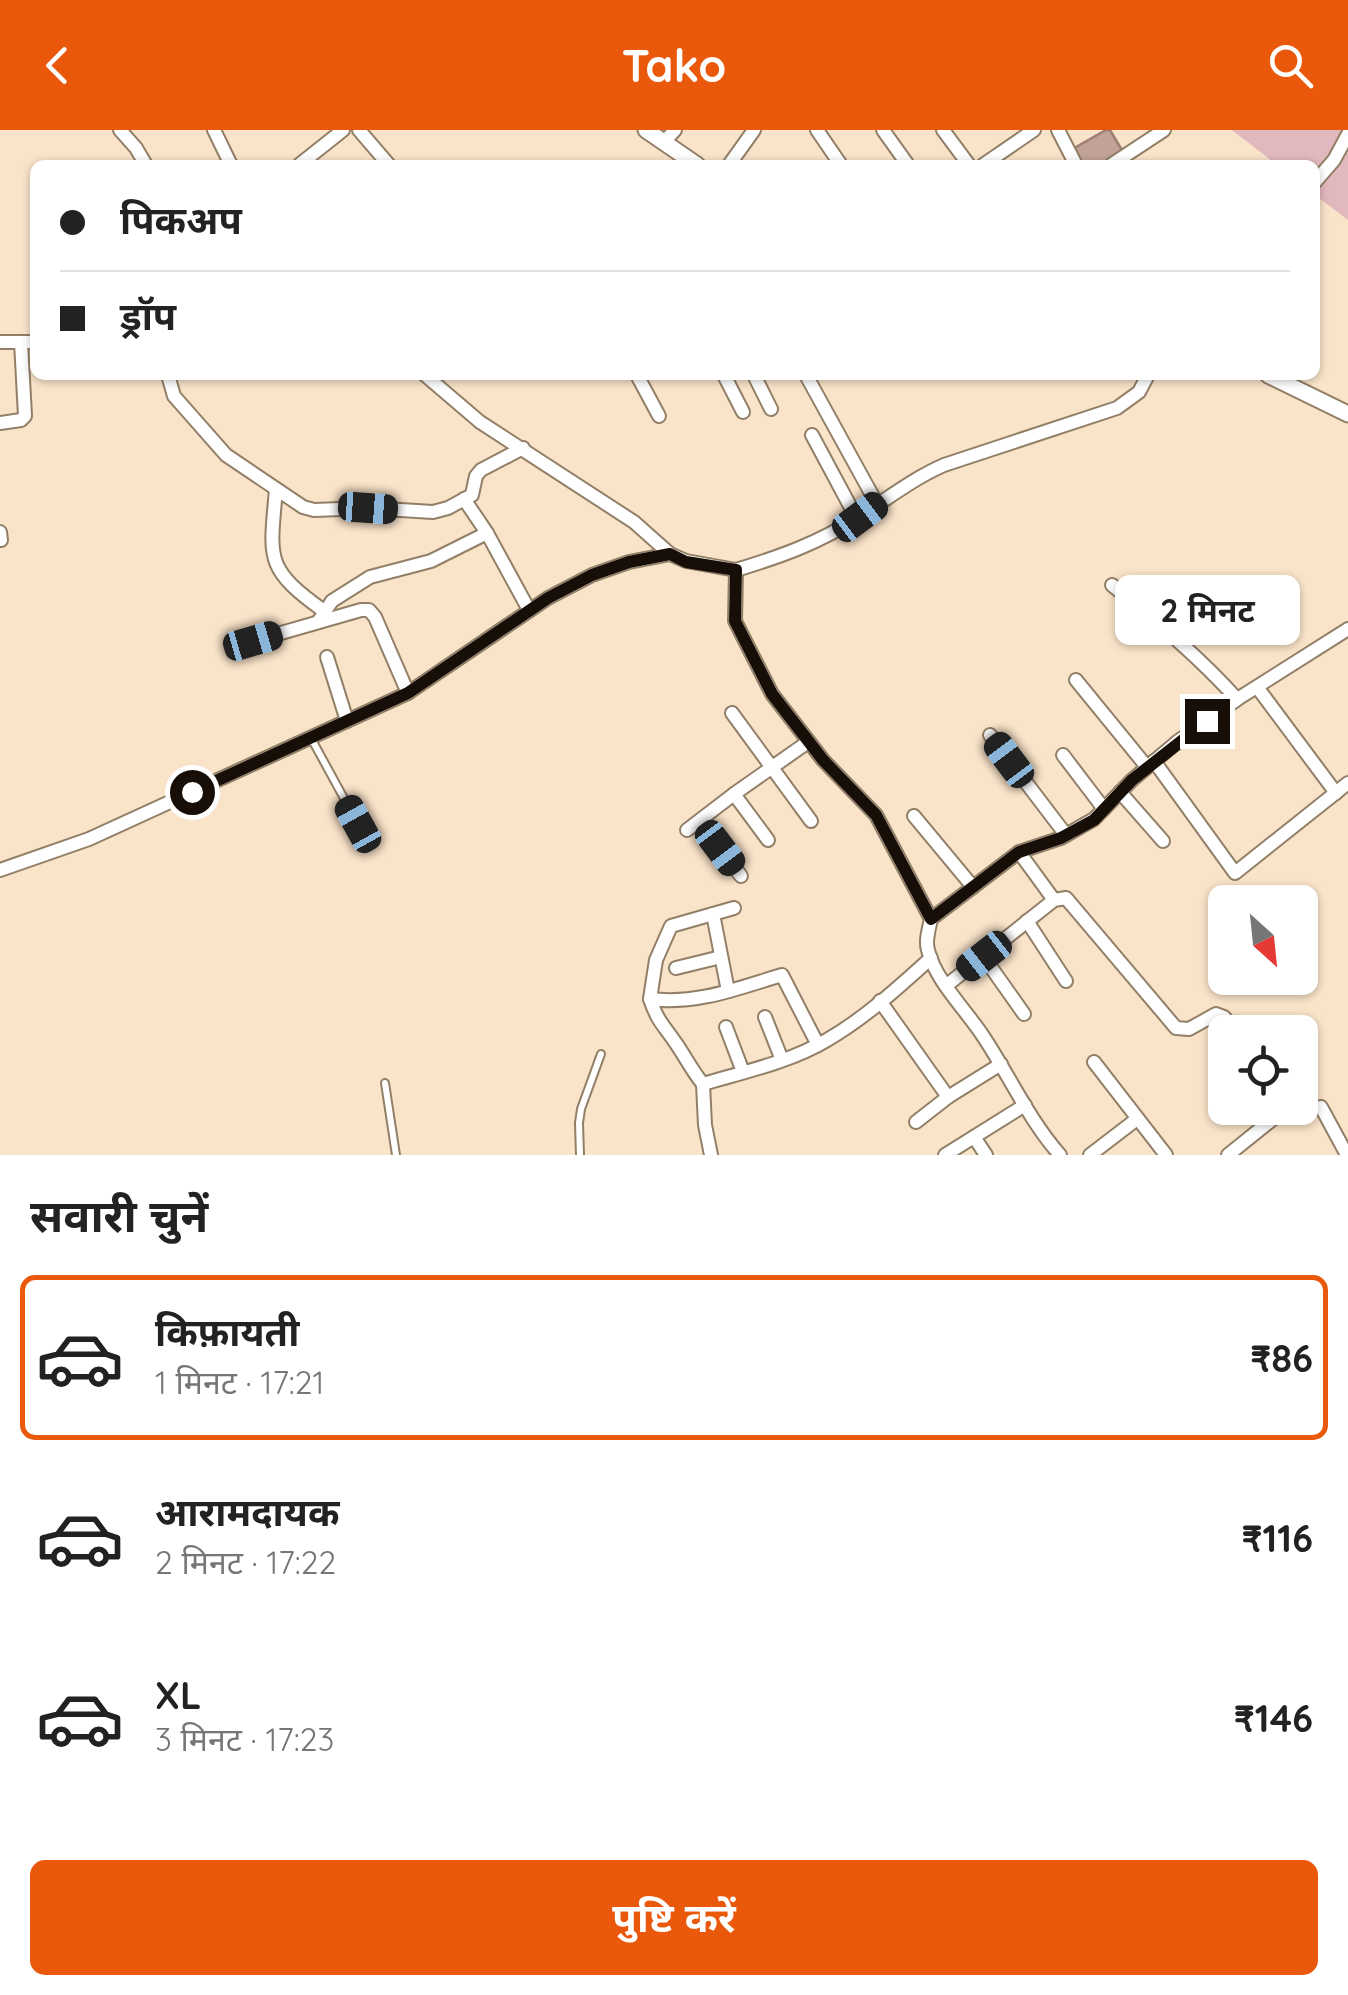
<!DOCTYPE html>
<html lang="hi">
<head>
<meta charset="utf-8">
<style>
  body { margin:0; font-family:Quicksand,"Noto Sans Devanagari",sans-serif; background:#f2f2f2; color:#222; height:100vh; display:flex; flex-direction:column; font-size:38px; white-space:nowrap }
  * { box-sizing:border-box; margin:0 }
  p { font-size:32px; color:#767676 }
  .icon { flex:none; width:55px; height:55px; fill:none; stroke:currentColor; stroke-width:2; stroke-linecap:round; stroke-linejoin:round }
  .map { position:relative; height:1025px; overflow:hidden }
  .side { display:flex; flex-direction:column; background:#fff; flex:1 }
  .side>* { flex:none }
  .top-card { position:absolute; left:30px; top:30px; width:1290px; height:220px; border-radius:15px; box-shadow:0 2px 8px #0004; display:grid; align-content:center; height:220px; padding:0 30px; background:#fff }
  .needle { width:65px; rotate:153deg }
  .controls { position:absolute; left:1208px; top:755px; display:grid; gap:20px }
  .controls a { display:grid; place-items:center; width:110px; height:110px; border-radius:15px; background:#fff; box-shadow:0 2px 8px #0004; font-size:50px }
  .end { position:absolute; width:45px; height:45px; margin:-22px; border:12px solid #170f07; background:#fff; box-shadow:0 0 0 5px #fff }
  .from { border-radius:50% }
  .bubble { position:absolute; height:70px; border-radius:15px; background:#fff; box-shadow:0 2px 8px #0004; font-size:32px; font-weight:700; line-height:70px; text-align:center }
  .car { position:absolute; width:30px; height:60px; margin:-30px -15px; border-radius:12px; box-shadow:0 0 8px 2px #0007; background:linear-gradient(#222 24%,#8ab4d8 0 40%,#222 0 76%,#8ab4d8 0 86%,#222 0) }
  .top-card b { display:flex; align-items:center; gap:35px; height:95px; font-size:38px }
  .top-card b+b { border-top:2px solid #e0e0e0 }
  .top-card i { width:25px; height:25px; background:#222 }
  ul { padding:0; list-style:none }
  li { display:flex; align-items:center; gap:30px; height:165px; margin:0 20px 15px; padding:0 10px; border:5px solid transparent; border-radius:15px }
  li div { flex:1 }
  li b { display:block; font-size:38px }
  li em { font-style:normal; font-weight:700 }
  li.active { border-color:#ea580c }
  li>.icon { width:90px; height:90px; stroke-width:1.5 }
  h2 { padding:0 30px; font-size:45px; line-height:120px }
  .action { display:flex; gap:20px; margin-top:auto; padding:20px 30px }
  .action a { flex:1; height:115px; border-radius:15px; background:#ea580c; color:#fff; font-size:40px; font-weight:700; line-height:115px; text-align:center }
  header { display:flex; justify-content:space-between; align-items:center; height:130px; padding:0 30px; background:#ea580c; color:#fff; font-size:45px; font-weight:700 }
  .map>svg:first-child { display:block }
  .green { fill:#e1b8be }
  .building { fill:#c2a297; stroke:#9e7e74; stroke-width:2.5 }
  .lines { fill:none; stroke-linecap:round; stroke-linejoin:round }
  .service-casing { stroke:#927f67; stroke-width:10 }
  .minor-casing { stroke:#927f67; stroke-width:16 }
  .tertiary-casing { stroke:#927f67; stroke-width:19 }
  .service { stroke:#fff; stroke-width:6 }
  .minor { stroke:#fff; stroke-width:12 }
  .tertiary { stroke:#fff; stroke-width:15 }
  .route { stroke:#170f07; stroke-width:12 }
</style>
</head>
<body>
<header><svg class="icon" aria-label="back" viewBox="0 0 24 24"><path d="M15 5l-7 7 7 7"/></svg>Tako<svg class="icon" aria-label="search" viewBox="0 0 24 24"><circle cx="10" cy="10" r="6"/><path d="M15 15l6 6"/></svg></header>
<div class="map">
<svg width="1348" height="1025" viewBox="0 0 1348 1025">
  <rect width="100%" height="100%" fill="#f9e3c9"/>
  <polygon class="green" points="1232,0 1348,0 1348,90 1315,65 1315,35 1277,35"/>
  <polygon class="building" points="1106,0 1110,0 1125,25 1107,35 1080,35 1071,20"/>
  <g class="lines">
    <g class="service-casing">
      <g id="service">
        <polyline points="311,608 358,694"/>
        <polyline points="385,953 396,1025"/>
        <polyline points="580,1025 579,993 581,979 601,924"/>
      </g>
    </g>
    <g class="minor-casing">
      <g id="minor">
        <polyline points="120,0 136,18 146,35"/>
        <polyline points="214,0 231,35"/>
        <polyline points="359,0 389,35"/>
        <polyline points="817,0 841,35"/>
        <polyline points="883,0 908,35"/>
        <polyline points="943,0 969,35"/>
        <polyline points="1058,0 1076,35"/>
        <polyline points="664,12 675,0"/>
        <polyline points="299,35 343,0"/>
        <polyline points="729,35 754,0"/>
        <polyline points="983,35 1034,0"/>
        <polyline points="1111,35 1164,0"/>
        <polyline points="1315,52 1334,30 1348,4"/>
        <polyline points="0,212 35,212"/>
        <polyline points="168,245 174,266 226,325 303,377 314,380 368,378 433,382 448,378 472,365 476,346 481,340 523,318"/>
        <polyline points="637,245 659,286"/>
        <polyline points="724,245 743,282"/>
        <polyline points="754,245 771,279"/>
        <polyline points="806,245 877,374"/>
        <polyline points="0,293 21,290 25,286 21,212"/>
        <polyline points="812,305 857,389"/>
        <path d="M276,359C270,429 264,438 324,481"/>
        <polyline points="464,369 487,403 529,480"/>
        <polyline points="0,402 1,410"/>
        <polyline points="670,424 686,431 736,440 735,491 772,564 823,630 876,685 931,789"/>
        <path d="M736,440C779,427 819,413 857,388C886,370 912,349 944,335L1117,278L1139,262L1148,245"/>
        <path d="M1112,455C1156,491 1199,527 1237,569"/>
        <polyline points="318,492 332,471 370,447 431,431 487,403"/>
        <polyline points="253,511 361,480 369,480 375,487 408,563"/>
        <polyline points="327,527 347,591"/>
        <polyline points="1076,550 1147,637"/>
        <polyline points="1257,557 1336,663"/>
        <polyline points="732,583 811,691"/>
        <polyline points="990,605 1066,705"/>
        <polyline points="1063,625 1104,679"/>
        <polyline points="1154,631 1235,743 1348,653"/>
        <polyline points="1120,662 1163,711"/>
        <polyline points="914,686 973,757"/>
        <polyline points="699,691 741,746"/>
        <polyline points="687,700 734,664"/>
        <polyline points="768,710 734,664 808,612"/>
        <polyline points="1019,722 1054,770"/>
        <polyline points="0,740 89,709 408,563 548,468 592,445 629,432 670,424 634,392 480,292 425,245"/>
        <polyline points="713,784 728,861"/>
        <polyline points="1027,791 1066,851"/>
        <polyline points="983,826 1024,884"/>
        <polyline points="676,838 721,827"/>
        <polyline points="947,855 1054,770 1066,768 1176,898 1189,899 1216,884 1224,887 1236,902"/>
        <polyline points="650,869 656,830 671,796 734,778"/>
        <polyline points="880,871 948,967"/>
        <polyline points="765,887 782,930"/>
        <polyline points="726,897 743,942"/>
        <polyline points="1094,932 1166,1025"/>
        <path d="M703,954C692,941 685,926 675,912C662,893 658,892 650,869C697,875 738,858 782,845L818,915"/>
        <polyline points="1321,977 1347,1025"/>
        <polyline points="916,992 948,967 1001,934"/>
        <polyline points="974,1007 986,1025"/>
        <path d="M711,1025L705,995L703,954C744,942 790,932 827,910C865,888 899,857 931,828"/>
        <polyline points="945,1025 1025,975"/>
        <path d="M1060,1025C1029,990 1009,945 983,906C966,880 935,850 928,820C925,811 929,799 931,789L1019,722L1061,708L1094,689L1132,650L1177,612L1239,568L1348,499"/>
        <polyline points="1090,1025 1137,989"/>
        <polyline points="1228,1025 1274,988 1291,978"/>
      </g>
    </g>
    <g class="tertiary-casing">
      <g id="tertiary">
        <polyline points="646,0 697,35"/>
        <polyline points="1268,245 1348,284"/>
      </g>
    </g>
    <use href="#service" class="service"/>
    <use href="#minor" class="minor"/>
    <use href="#tertiary" class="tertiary"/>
  </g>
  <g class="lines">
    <polyline class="route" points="192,662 408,563 548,468 592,445 629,432 670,424 686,432 736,440 735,491 772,564 823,630 876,685 931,789 1019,722 1061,708 1094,690 1132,650 1207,591"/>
  </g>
</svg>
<div class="controls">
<a><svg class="needle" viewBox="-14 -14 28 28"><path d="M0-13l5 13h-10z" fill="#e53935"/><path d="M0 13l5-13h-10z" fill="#767676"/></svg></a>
<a><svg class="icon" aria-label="locate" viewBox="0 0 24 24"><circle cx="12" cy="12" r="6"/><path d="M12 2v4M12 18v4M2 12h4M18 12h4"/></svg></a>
</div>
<i class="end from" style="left:192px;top:662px"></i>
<i class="end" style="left:1207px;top:591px"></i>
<div class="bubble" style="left:1115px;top:445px;width:185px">2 मिनट</div>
<i class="car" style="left:368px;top:378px;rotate:94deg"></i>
<i class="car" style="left:860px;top:387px;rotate:53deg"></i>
<i class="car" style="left:253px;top:511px;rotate:74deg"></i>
<i class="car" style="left:1009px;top:630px;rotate:323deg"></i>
<i class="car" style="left:358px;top:694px;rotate:331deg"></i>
<i class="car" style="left:720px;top:718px;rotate:143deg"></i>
<i class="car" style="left:984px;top:826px;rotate:232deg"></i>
<div class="top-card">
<b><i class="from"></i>पिकअप</b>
<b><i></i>ड्रॉप</b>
</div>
</div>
<section class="side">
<h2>सवारी चुनें</h2>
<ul>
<li class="active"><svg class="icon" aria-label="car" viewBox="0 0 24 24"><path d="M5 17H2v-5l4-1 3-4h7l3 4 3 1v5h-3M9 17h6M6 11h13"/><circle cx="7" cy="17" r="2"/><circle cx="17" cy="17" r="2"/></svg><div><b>किफ़ायती</b><p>1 मिनट · 17:21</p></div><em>₹86</em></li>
<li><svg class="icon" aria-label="car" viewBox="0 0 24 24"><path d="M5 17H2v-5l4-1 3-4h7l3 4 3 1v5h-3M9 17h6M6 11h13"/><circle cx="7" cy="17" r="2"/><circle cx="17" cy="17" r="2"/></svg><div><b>आरामदायक</b><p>2 मिनट · 17:22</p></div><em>₹116</em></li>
<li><svg class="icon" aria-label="car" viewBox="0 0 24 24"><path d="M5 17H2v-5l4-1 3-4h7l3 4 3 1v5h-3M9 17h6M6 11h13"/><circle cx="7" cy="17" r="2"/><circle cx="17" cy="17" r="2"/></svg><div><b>XL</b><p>3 मिनट · 17:23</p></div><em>₹146</em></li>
</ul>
<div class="action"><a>पुष्टि करें</a></div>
</section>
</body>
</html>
